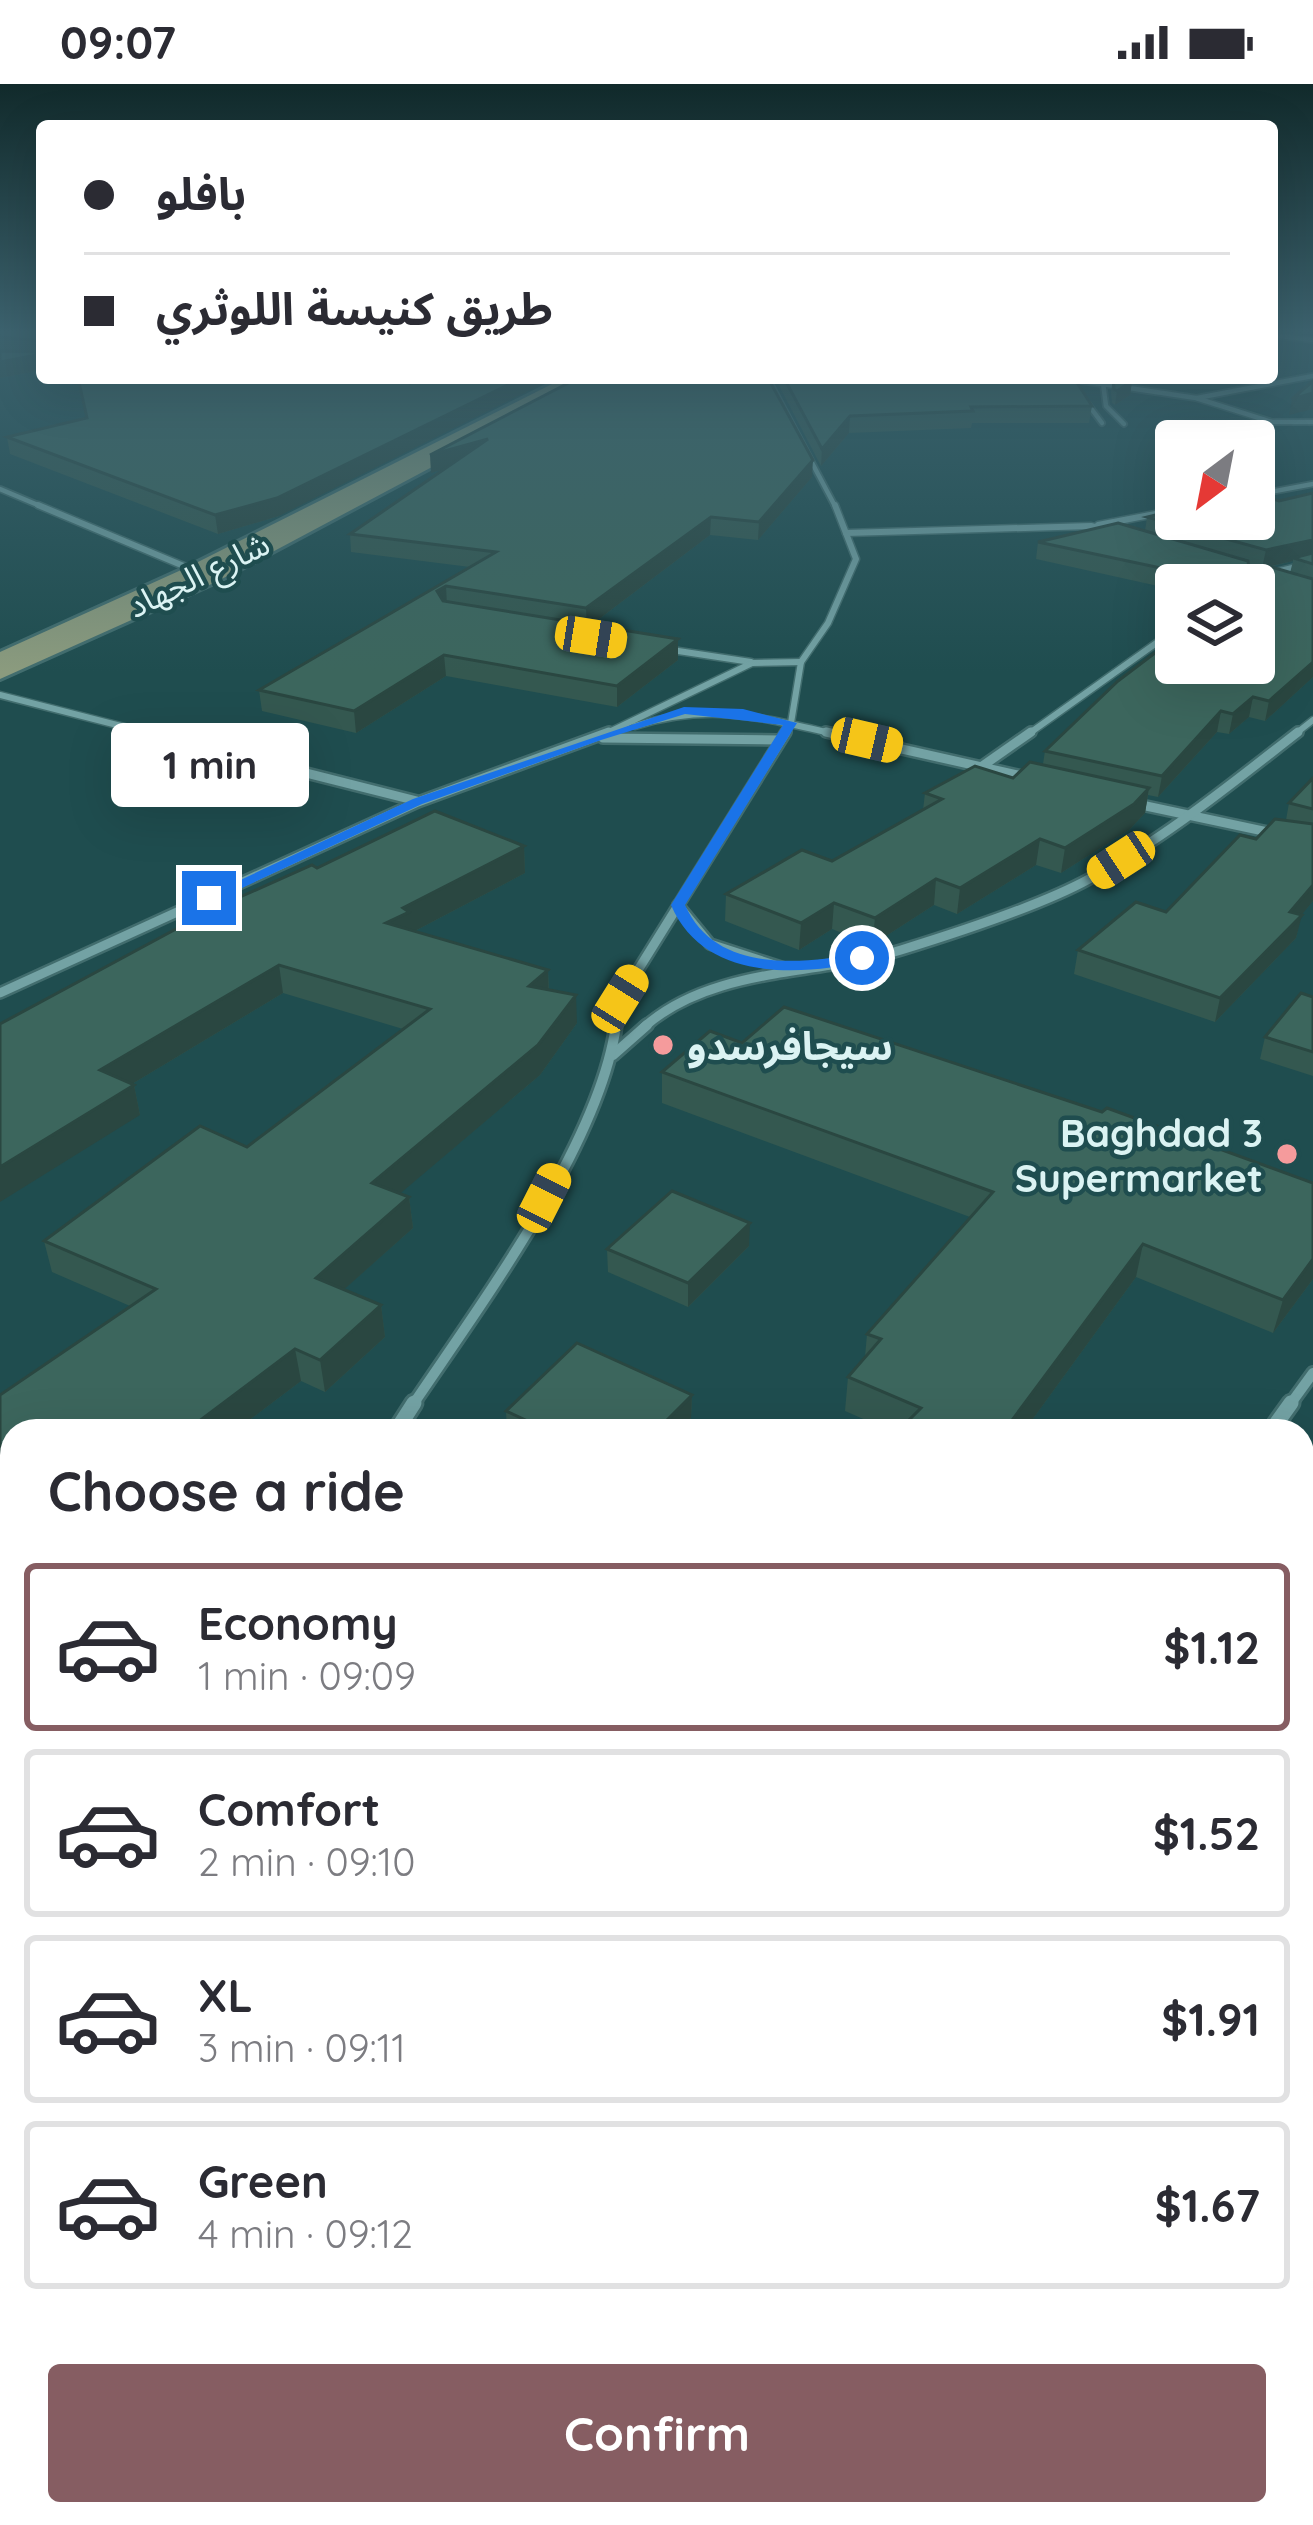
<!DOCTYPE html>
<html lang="en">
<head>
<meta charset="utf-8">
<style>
  body { margin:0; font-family:Quicksand,"Noto Sans Arabic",sans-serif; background:#f7f7f7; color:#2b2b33; height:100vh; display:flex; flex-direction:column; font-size:45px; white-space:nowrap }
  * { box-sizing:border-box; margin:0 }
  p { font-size:39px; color:#7c7c81 }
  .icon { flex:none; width:66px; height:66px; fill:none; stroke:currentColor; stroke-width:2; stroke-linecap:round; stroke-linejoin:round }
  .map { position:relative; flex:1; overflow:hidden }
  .drawer { position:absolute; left:0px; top:1335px; width:1314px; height:1107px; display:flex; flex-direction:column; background:#fff; border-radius:36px 36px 0 0; box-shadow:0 12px 48px #0002 }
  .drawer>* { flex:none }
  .top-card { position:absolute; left:36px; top:36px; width:1242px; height:264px; border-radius:12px; box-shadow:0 12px 48px #0002; display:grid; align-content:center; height:264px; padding:0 48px; background:#fff }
  .needle { width:78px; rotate:212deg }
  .tools { position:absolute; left:1155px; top:336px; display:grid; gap:24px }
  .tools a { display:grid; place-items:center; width:120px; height:120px; border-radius:12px; background:#fff; box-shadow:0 12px 48px #0002; font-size:60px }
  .end { position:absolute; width:54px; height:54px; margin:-27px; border:15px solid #1a73e8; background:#fff; box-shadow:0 0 0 6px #fff }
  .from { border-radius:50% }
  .bubble { position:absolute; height:84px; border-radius:12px; background:#fff; box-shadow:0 12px 48px #0002; font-size:39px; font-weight:700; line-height:84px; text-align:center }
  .car { position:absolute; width:36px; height:72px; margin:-36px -18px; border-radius:15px; box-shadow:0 0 9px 3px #0007; background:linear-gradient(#f5c518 24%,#345 0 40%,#f5c518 0 76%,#345 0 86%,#f5c518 0) }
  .top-card b { display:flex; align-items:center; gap:42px; height:114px; font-size:45px }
  .top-card b+b { border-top:3px solid #e1e1e2 }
  .top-card i { width:30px; height:30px; background:#2b2b33 }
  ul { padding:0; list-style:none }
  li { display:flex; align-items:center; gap:36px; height:168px; margin:0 24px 18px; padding:0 24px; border:6px solid #e1e1e2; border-radius:12px }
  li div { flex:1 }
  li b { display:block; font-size:45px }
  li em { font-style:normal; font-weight:700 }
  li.current { border-color:#865d62 }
  li>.icon { width:108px; height:108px; stroke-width:1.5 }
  h2 { padding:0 48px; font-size:54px; line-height:144px }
  .primary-button { display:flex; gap:24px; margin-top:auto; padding:24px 48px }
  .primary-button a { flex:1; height:138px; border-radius:12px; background:#865d62; color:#fff; font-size:48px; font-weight:700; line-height:138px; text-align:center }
  .status { display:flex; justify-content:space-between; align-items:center; height:84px; padding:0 60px; background:#fff; direction:ltr }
  .status svg { height:33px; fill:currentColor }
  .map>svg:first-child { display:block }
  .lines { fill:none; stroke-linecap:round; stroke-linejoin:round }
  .lane-casing { stroke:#426d6e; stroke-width:8 }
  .street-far5-casing { stroke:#426d6e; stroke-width:8 }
  .street-far4-casing { stroke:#426d6e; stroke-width:9 }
  .street-far3-casing { stroke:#426d6e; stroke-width:14 }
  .street-far2-casing { stroke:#426d6e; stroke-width:16 }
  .street-far1-casing { stroke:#426d6e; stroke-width:21 }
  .street-casing { stroke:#426d6e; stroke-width:24 }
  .secondary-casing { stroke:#426d6e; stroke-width:6 }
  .lane { stroke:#73a2a4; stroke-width:4.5 }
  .street-far5 { stroke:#73a2a4; stroke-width:4.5 }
  .street-far4 { stroke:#73a2a4; stroke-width:6 }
  .street-far3 { stroke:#73a2a4; stroke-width:9 }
  .street-far2 { stroke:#73a2a4; stroke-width:10 }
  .street-far1 { stroke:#73a2a4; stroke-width:15 }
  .street { stroke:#73a2a4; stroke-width:18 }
  .secondary { fill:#8b9b7e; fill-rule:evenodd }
  .wall { fill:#345850; fill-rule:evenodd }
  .shaded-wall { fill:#2a4741 }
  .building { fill:#3c665d; stroke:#2a4741; stroke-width:3 }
  .route { fill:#1a73e8 }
  .poi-dot { fill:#f59b9c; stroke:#1f4d4f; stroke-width:4.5 }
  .labels { text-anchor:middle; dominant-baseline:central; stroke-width:9; stroke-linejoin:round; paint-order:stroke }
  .far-street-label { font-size:33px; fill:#dbf3f3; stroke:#1f4d4f }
  .poi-label { font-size:39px; font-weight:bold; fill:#dbf3f3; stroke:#1f4d4f; text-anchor:start }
</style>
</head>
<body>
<div class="status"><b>09:07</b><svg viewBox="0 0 49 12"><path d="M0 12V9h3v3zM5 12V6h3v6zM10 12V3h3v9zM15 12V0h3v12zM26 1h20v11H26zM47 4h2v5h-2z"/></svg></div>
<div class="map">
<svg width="1313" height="2441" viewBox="0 0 1313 2441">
  <rect width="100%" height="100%" fill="#1f4d4f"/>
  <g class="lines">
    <g class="lane-casing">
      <g id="lane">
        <polyline points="1103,299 1106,322 1124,340"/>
        <polyline points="1087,319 1102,339"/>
      </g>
    </g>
    <g class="street-far5-casing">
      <g id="street-far5">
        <polyline points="1272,251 1313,256"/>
        <polyline points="767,294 836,424"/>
        <polyline points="1062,294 1196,314 1272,338 1313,338"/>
        <polyline points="1197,314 1313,292"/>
        <polyline points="0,405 45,424"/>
        <polyline points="1254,411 1313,400"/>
      </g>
    </g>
    <g class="street-far4-casing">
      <g id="street-far4">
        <polyline points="38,421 198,488"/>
        <polyline points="1098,441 1176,426"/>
        <polyline points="846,449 1091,442 1111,447"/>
        <polyline points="1249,501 1267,490 1313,479"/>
        <polyline points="665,565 751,578"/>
        <polyline points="0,611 156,651"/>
        <path d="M635,642C712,618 763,634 839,651"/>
        <polyline points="603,651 752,579 801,578"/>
        <polyline points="784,651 791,639 801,578 828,539 856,475 835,421"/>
        <polyline points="1027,651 1176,545"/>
        <polyline points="1294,651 1313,636"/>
      </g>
    </g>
    <g class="street-far3-casing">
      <g id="street-far3">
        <polyline points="144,648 417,717"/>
        <polyline points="826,648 1031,694"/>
        <polyline points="603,654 780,656"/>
        <polyline points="981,683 1031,648"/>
        <polyline points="1132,719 1277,750"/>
        <polyline points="678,821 710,860 790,886"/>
        <polyline points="0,909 418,718 609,648"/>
        <polyline points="616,944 620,915 786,648"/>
        <path d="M643,944C712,882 817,892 901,866C956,849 1040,822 1089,795C1164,755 1231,700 1298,648"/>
      </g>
    </g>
    <g class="street-far2-casing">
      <g id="street-far2">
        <polyline points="613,971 647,941"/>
        <path d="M412,1322C480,1221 600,1060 616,941"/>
        <polyline points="1289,1322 1313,1289"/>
      </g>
    </g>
    <g class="street-far1-casing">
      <g id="street-far1">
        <polyline points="396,1347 414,1319"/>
        <polyline points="1271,1347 1291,1319"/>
        <polyline points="0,1585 12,1581"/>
        <polyline points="0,1702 12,1693"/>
      </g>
    </g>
    <g class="street-casing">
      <polyline id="street" points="1302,1937 1313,1945"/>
    </g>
    <g class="secondary-casing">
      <polygon id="secondary" points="564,294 599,294 216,498 0,595 0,568 190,482"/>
    </g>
    <use href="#lane" class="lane"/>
    <use href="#street-far5" class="street-far5"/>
    <use href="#street-far4" class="street-far4"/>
    <use href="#street-far3" class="street-far3"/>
    <use href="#street-far2" class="street-far2"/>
    <use href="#street-far1" class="street-far1"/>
    <use href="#street" class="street"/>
    <use href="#secondary" class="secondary"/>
  </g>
  <g class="wall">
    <polygon points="0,247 42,247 42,286 0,294"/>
    <polygon points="578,294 812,393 758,456 710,451 591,541 678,576 617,623 446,592 356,649 262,627 259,606 470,483 351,468 350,450 444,385 431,389"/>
    <polygon points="775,294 1074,294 1092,322 1089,339 972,339 971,344 849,349 821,382"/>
    <polygon points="1102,294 1156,294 1147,300 1132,298 1130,311 1115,321 1112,319 1111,308 1113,295"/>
    <polygon points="86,334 279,432 218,450 10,370 7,353"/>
    <path d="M1313,409V593L1265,637L1249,633L1229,650L1217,648L1158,713L1148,711L1145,729L1130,745L1061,789L1036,781L957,830L934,821L872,861L832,845L799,866L725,837L726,810L832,777L923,726L925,709L1013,694L1043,680L1045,667L1254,501H1176V506L1036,475L1038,458L1145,447L1147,433L1279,417ZM1293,477L1290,489L1269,483ZM1249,480L1262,484L1250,490Z"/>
    <polygon points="1313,694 1313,817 1301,831 1296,854 1215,938 1074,890 1078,866 1166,828 1256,755 1286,736 1289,719"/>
    <polygon points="524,762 525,789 415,847 548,886 549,905 577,939 540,991 400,1109 409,1113 413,1144 344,1205 381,1221 385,1253 325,1308 301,1297 235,1347 12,1347 12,1499 0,1508 0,1311 130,1222 52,1188 44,1157 247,1063 403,945 283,909 132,1000 134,1001 140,1031 1,941 317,784"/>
    <polygon points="1313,913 1313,992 1260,975 1265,953"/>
    <polygon points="742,959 1313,1099 1313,1195 1273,1249 1136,1193 1024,1347 891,1347 845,1327 848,1293 865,1273 867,1250 970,1133 662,1019 662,988"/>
    <polygon points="749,1162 688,1223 608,1188 607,1165"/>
    <polygon points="692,1311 691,1334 679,1347 507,1347 506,1327"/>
  </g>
  <g class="shaded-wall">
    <polygon points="42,270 42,286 0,294 0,278"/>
    <polygon points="522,294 554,294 279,432 218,450 215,431"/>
    <polygon points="1132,297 1130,311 1115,321 1117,307"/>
    <polygon points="1313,309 1313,325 1289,331 1292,315"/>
    <polygon points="850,332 849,349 821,382 822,365"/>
    <polygon points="488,355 488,372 431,389 430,371"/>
    <polygon points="813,376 812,393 758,456 759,438"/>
    <polygon points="711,433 710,451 587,544 586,524"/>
    <polygon points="1313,456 1313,473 1293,474 1293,477 1262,484 1266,466"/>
    <polygon points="446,502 447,522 437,507"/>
    <polygon points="678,555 678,576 617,623 617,602"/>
    <polygon points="444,571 446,592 356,649 354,627"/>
    <polygon points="1313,578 1313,593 1265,637 1269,617"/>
    <polygon points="1253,613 1249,633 1229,650 1233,630"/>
    <polygon points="1221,627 1217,648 1158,713 1162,692"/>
    <polygon points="1149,704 1145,729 1130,745 1061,789 1065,764"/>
    <polygon points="1040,755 1036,781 957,830 960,804"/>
    <polygon points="524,762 525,789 411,849 386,839 403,824"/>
    <polygon points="936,795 934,821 872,861 875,834"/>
    <polygon points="1313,801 1313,817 1299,834 1302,831 1296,854 1215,938 1220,914"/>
    <polygon points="834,819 832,845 799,866 801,839"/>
    <polygon points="279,881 283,909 107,1015 100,986"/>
    <polygon points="548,886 549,915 529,902"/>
    <polygon points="576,911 577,939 540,991 376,1130 372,1099"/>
    <polygon points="134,1001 140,1031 0,1118 0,1083"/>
    <polygon points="409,1113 413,1144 321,1226 316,1194"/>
    <polygon points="750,1139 749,1162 688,1223 688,1199"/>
    <polygon points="1143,1160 1136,1193 1024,1347 1004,1347"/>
    <polygon points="1313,1175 1313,1195 1273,1249 1283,1216"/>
    <polygon points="381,1221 385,1253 325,1308 320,1276"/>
    <polygon points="295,1265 301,1297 235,1347 186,1347"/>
    <polygon points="692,1311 691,1334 679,1347 656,1347"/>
    <polygon points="12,1458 12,1499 1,1509 0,1468"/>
    <polygon points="12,2265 12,2296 0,2307 0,2276"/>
  </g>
  <g class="building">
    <polygon points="0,247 42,247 42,257 0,253"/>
    <polygon points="42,266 42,270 0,278 0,267 39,268"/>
    <polygon points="78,294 392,294 410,299 425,294 522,294 277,414 215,431 7,353 87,334"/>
    <polygon points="578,294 768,294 813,376 759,438 711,433 586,524 446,502 437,507 443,517 678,555 617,602 444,571 354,627 259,606 496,468 350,450 488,355 430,371"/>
    <polygon points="784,294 1074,294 1092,322 971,323 973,327 850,332 822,365"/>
    <polygon points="1113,294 1132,297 1117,307 1114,305"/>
    <polygon points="1313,297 1313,309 1292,315"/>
    <polygon points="1254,408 1279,417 1313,409 1313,456 1266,466 1147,433 1176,426 1176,435 1254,435"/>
    <polygon points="1118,439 1248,477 1250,490 1268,482 1313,495 1313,578 1269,617 1253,613 1233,630 1221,627 1162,692 1045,667 1118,597 1176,553 1176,579 1254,579 1254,501 1241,501 1038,458"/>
    <polygon points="1313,469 1313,480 1293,474"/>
    <polygon points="1030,678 1149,704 1134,720 1065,764 1040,755 960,804 936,795 875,834 834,819 801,839 726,810 802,766 832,777 942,715 925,709 975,682 1013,694"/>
    <polygon points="1313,694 1313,725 1289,719"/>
    <polygon points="435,727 524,762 403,824 409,828 386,839 548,886 529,902 576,911 538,961 372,1099 409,1113 316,1194 381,1221 320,1276 295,1265 186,1347 12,1347 12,1458 0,1468 0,1311 156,1205 44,1157 200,1042 247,1063 430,925 279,881 100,986 134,1001 0,1083 0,940 213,825 312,781 317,784"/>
    <polygon points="1275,735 1313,740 1313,801 1290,828 1302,831 1220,914 1078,866 1136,818 1166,828 1240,751 1256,755"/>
    <polygon points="1301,909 1313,913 1313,968 1265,953"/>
    <polygon points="784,923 1102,1028 1107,1024 1313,1099 1313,1175 1283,1216 1143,1160 1004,1347 898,1347 921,1324 848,1293 881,1255 867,1250 993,1108 662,988 710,947 742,959"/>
    <polygon points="672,1107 750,1139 688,1199 607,1165"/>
    <polygon points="577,1259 692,1311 656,1347 549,1347 506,1327"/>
    <polygon points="12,2126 12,2265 0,2276 0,2136"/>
    <polygon points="153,2430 209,2430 216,2441 141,2441"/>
  </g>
  <linearGradient id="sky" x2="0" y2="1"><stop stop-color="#112a2b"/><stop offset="0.42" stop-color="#3c626e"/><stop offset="1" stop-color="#3c626e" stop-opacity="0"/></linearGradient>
  <rect width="1313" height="588" fill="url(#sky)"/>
  <path class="route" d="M684,623L743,625L797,639L685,821C716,890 801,880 862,869L868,877C799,892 704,898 671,821L783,641L685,630L601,656L422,720L214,817L202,814L413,715Z"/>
  <g class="poi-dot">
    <circle cx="663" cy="961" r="12"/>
    <circle cx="1287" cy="1070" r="12"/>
  </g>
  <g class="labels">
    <g class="far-street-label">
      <text transform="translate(198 490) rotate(-26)">شارع الجهاد</text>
    </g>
    <g class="poi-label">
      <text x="687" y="961">سيجافرسدو</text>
      <text x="1263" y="1048" text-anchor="end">Baghdad 3<tspan x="1263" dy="45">Supermarket</tspan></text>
    </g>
  </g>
</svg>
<div class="tools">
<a><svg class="needle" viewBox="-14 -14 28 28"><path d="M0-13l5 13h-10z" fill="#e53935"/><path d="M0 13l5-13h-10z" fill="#7c7c81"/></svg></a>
<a><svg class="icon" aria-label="layers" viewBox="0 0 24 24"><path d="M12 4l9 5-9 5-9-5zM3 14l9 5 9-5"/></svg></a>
</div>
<i class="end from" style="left:862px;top:874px"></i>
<i class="end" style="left:209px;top:814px"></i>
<div class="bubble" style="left:111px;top:639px;width:198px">1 min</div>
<i class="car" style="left:591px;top:553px;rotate:99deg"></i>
<i class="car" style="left:867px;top:656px;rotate:103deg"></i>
<i class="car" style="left:1121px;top:776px;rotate:237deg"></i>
<i class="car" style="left:620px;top:915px;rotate:32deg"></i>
<i class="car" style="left:544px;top:1114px;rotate:27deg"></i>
<div class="top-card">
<b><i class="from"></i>بافلو</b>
<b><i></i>طريق كنيسة اللوثري</b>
</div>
<section class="drawer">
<h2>Choose a ride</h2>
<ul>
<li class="current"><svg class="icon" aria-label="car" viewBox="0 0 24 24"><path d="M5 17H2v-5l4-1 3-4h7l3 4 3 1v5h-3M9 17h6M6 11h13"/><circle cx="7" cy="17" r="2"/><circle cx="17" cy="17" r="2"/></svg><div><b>Economy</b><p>1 min · 09:09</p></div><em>$1.12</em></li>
<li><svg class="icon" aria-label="car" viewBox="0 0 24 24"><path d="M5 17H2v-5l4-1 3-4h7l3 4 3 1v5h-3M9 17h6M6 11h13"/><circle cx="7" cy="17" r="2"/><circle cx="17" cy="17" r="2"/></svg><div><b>Comfort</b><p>2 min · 09:10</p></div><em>$1.52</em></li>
<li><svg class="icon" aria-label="car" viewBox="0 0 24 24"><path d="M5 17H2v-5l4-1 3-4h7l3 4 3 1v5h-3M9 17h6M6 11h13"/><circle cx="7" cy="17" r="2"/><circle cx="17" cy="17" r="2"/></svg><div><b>XL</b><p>3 min · 09:11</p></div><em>$1.91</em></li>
<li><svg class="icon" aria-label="car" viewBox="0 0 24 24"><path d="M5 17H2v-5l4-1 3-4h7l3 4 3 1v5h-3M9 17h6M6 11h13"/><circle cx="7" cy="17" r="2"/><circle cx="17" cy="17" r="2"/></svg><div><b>Green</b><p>4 min · 09:12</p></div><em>$1.67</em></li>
</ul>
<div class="primary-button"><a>Confirm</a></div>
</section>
</div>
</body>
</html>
